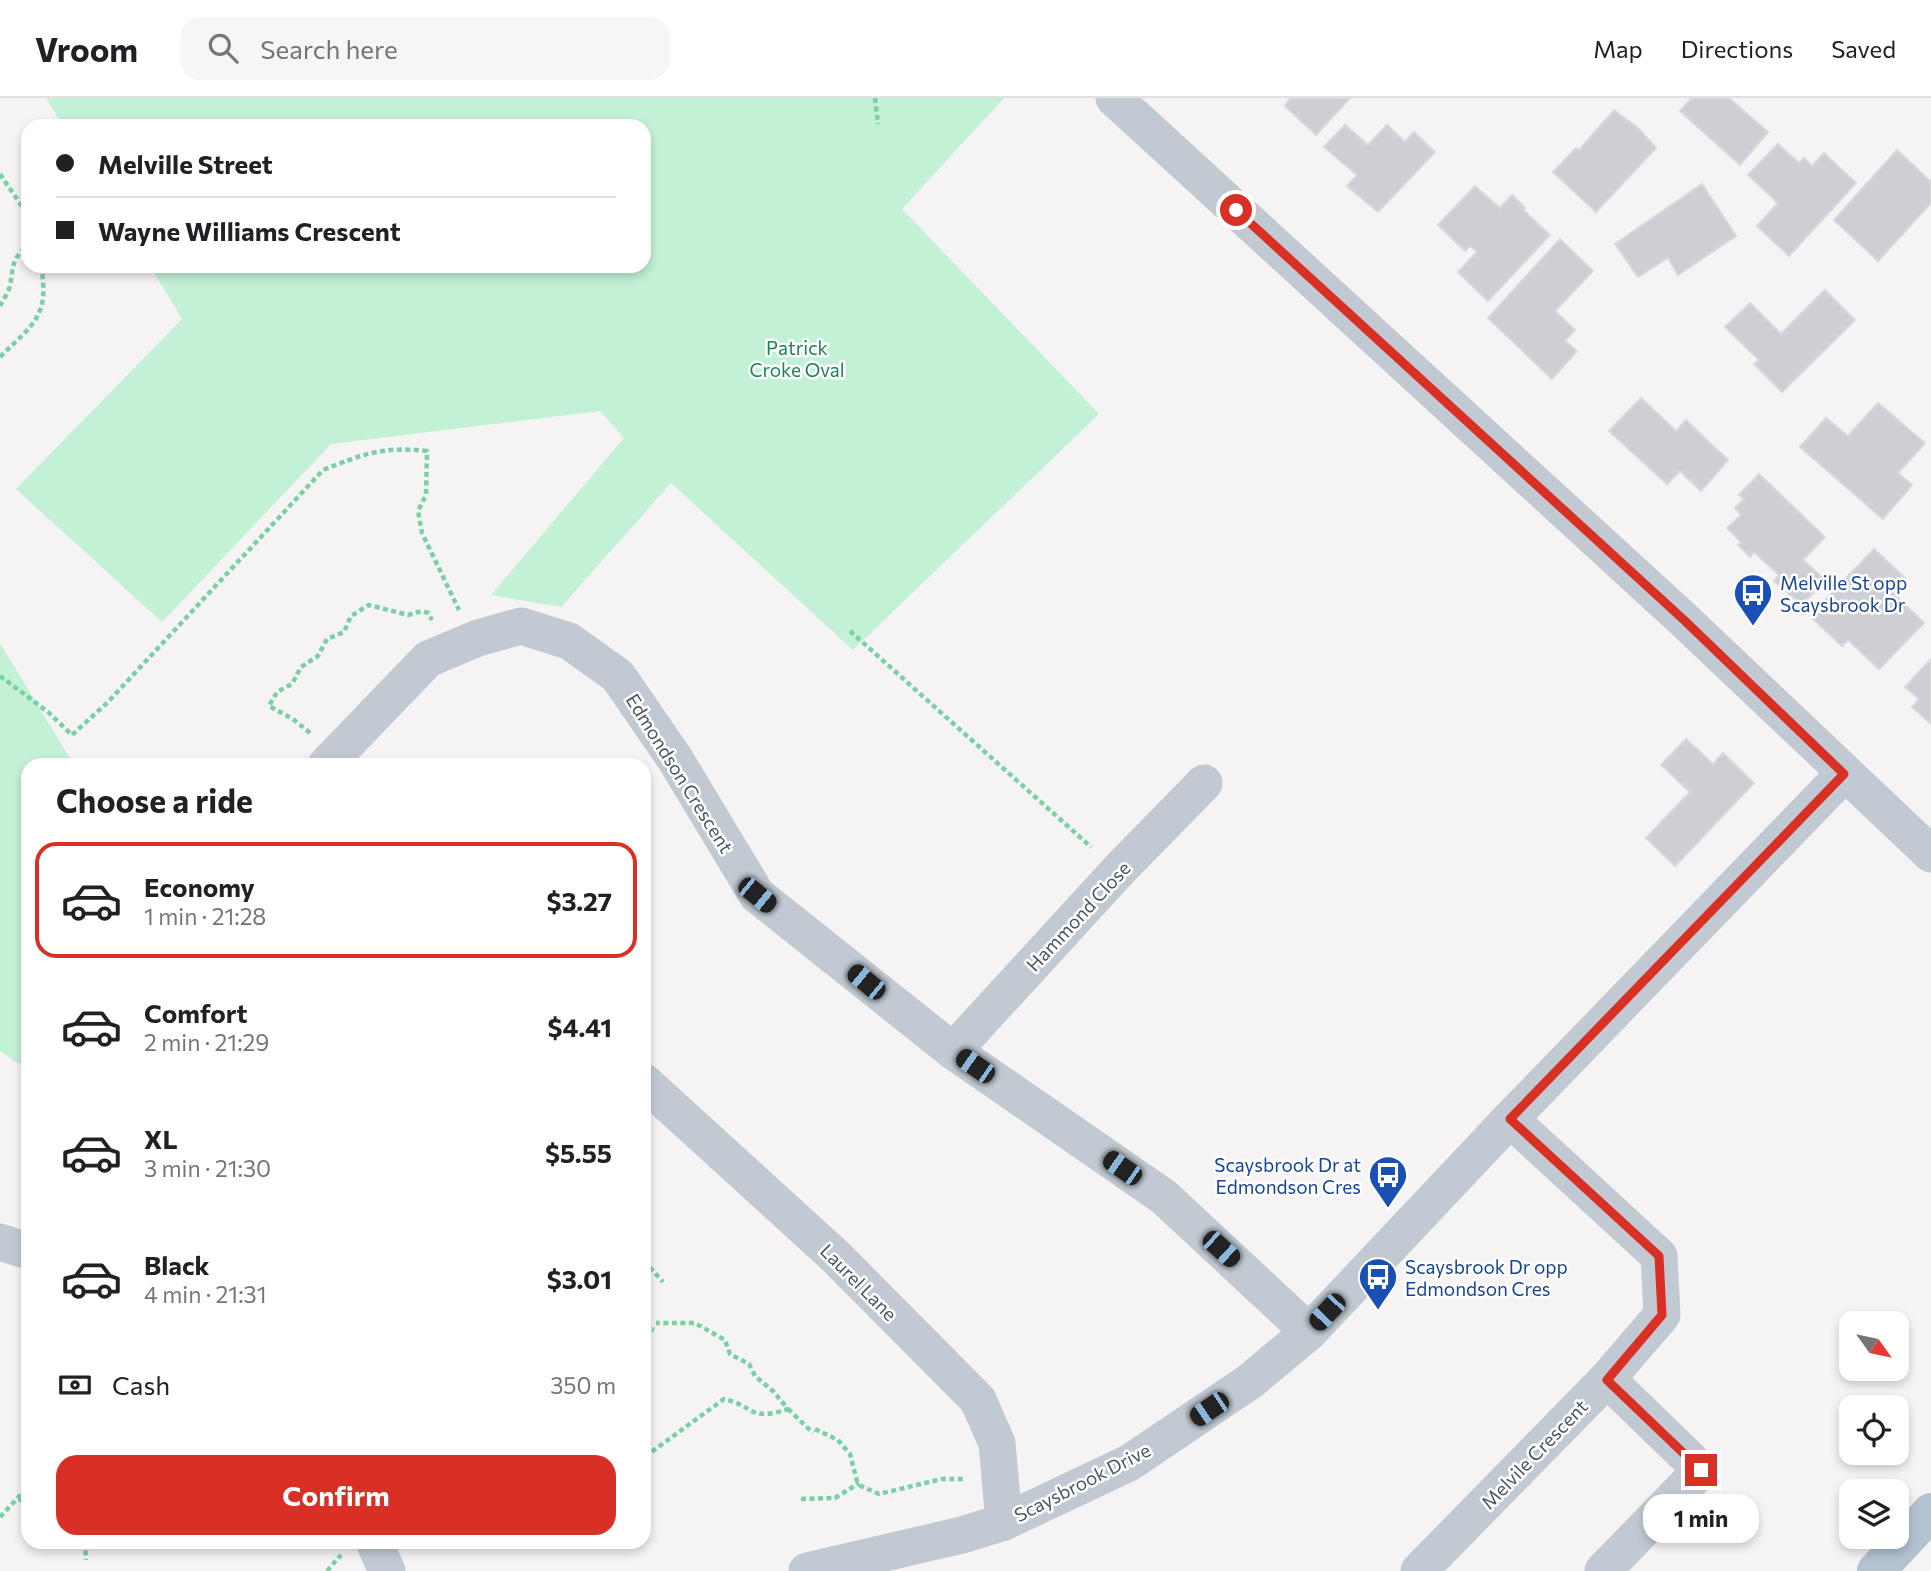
<!DOCTYPE html>
<html lang="en">
<head>
<meta charset="utf-8">
<style>
  body { margin:0; font-family:Commissioner,sans-serif; background:#f6f6f6; color:#202124; height:100vh; display:flex; flex-direction:column; font-size:26px; white-space:nowrap }
  * { box-sizing:border-box; margin:0 }
  p { font-size:23px; color:#757577 }
  .icon { flex:none; width:38px; height:38px; fill:none; stroke:currentColor; stroke-width:2; stroke-linecap:round; stroke-linejoin:round }
  .map { position:relative; flex:1; overflow:hidden }
  .sheet { position:absolute; left:21px; top:660px; width:630px; height:791px; display:flex; flex-direction:column; background:#fff; border-radius:21px; box-shadow:0 4px 10px #0003 }
  .sheet>* { flex:none }
  .guide { position:absolute; left:21px; top:21px; width:630px; height:154px; border-radius:21px; box-shadow:0 4px 10px #0003; display:grid; align-content:center; height:154px; padding:0 35px; background:#fff }
  .needle { width:46px; rotate:123deg }
  .tools { position:absolute; left:1839px; top:1213px; display:grid; gap:14px }
  .tools a { display:grid; place-items:center; width:70px; height:70px; border-radius:14px; background:#fff; box-shadow:0 4px 10px #0003; font-size:35px }
  .end { position:absolute; width:32px; height:32px; margin:-16px; border:9px solid #d93025; background:#fff; box-shadow:0 0 0 4px #fff }
  .from { border-radius:50% }
  .bubble { position:absolute; height:49px; border-radius:21px; background:#fff; box-shadow:0 4px 10px #0003; font-size:23px; font-weight:700; line-height:49px; text-align:center }
  .car { position:absolute; width:21px; height:42px; margin:-21px -10px; border-radius:9px; box-shadow:0 0 5px 2px #0007; background:linear-gradient(#222 24%,#8ab4d8 0 40%,#222 0 76%,#8ab4d8 0 86%,#222 0) }
  .guide b { display:flex; align-items:center; gap:24px; height:66px; font-size:26px }
  .guide b+b { border-top:2px solid #e0e0e0 }
  .guide i { width:18px; height:18px; background:#202124 }
  ul { padding:0; list-style:none }
  li { display:flex; align-items:center; gap:21px; height:116px; margin:0 14px 10px; padding:0 21px; border:4px solid transparent; border-radius:21px }
  li div { flex:1 }
  li b { display:block; font-size:26px }
  li em { font-style:normal; font-weight:700 }
  li.on { border-color:#d93025 }
  li>.icon { width:63px; height:63px; stroke-width:1.5 }
  h2 { padding:0 35px; font-size:32px; line-height:84px }
  .pay { display:flex; align-items:center; gap:18px; height:77px; padding:0 35px; font-size:26px }
  .pay p { margin-inline-start:auto }
  .primary-button { display:flex; gap:14px; margin-top:auto; padding:14px 35px }
  .primary-button a { flex:1; height:80px; border-radius:21px; background:#d93025; color:#fff; font-size:28px; font-weight:700; line-height:80px; text-align:center }
  header { display:flex; align-items:center; gap:42px; box-sizing:border-box; height:98px; padding:0 35px; background:#fff; border-bottom:2px solid #e0e0e0 }
  header strong { font-size:33px }
  nav { display:flex; gap:38px; margin-inline-start:auto; font-size:24px }
  .search { width:490px; height:63px; background:#f6f6f6; display:flex; align-items:center; gap:18px; box-sizing:border-box; padding:0 24px; border-radius:21px; color:#757577; font-size:26px }
  .map>svg:first-child { display:block }
  .green { fill:#c3f1d5 }
  .building { fill:#cdcfd5; stroke:#d7d9de; stroke-width:2 }
  .lines { fill:none; stroke-linecap:round; stroke-linejoin:round }
  .path { stroke:#7ad0a6; stroke-width:4.5; stroke-dasharray:5 3.5; stroke-linecap:butt }
  .minor { stroke:#c1cad2; stroke-width:37 }
  .major { stroke:#b3c2d1; stroke-width:38 }
  .route { stroke:#d93025; stroke-width:9 }
  .labels { text-anchor:middle; dominant-baseline:central; stroke-width:5; stroke-linejoin:round; paint-order:stroke }
  .park-label { font-size:19px; fill:#17864f; stroke:#fff }
  .transit-label { font-size:19px; fill:#164399; stroke:#fff; text-anchor:start }
  .street-label { font-size:19px; fill:#4a5661; stroke:#fff }
</style>
</head>
<body>
<header>
<strong>Vroom</strong>
<div class="search"><svg class="icon" aria-label="search" viewBox="0 0 24 24"><circle cx="10" cy="10" r="6"/><path d="M15 15l6 6"/></svg>Search here</div>
<nav><a>Map</a><a>Directions</a><a>Saved</a></nav>
</header>
<div class="map">
<svg width="1931" height="1473" viewBox="0 0 1931 1473">
  <rect width="100%" height="100%" fill="#f5f3f3"/>
  <g class="green">
    <polygon points="46,0 1004,0 902,111 1099,316 853,552 671,385 561,509 491,497 624,340 600,313 331,346 162,524 16,391 182,221 150,168 644,168 644,28 63,28"/>
    <polygon points="0,545 74,667 28,667 28,972 0,953"/>
  </g>
  <g class="building">
    <polygon points="1290,0 1350,0 1316,37 1285,8"/>
    <polygon points="1692,0 1729,0 1768,34 1740,67 1680,13"/>
    <polygon points="1614,12 1638,30 1656,50 1596,114 1553,74 1576,50 1579,52"/>
    <polygon points="1345,27 1368,47 1387,27 1405,44 1414,34 1435,54 1378,114 1347,88 1357,77 1324,49"/>
    <polygon points="1778,46 1799,65 1804,60 1812,68 1824,55 1856,85 1789,158 1757,128 1778,105 1748,77"/>
    <polygon points="1897,52 1931,84 1931,105 1878,163 1834,122"/>
    <polygon points="1702,86 1736,138 1678,177 1668,160 1638,179 1615,146"/>
    <polygon points="1475,88 1500,110 1512,97 1525,110 1523,112 1550,137 1488,203 1458,174 1477,154 1470,148 1465,153 1438,127"/>
    <polygon points="1560,141 1593,173 1555,213 1575,232 1565,243 1577,253 1552,281 1488,220"/>
    <polygon points="1825,192 1855,222 1782,294 1754,266 1759,262 1725,229 1750,205 1781,236"/>
    <polygon points="1641,300 1676,333 1686,322 1728,362 1701,393 1680,373 1667,386 1609,333"/>
    <polygon points="1878,305 1925,345 1898,375 1912,387 1883,421 1800,349 1826,320 1848,338"/>
    <polygon points="1759,376 1825,439 1803,462 1825,482 1802,507 1774,483 1779,477 1754,454 1750,459 1738,447 1741,444 1727,430 1741,417 1735,410 1744,401 1739,397"/>
    <polygon points="1874,451 1906,481 1893,495 1924,525 1879,571 1848,542 1842,548 1810,518"/>
    <polygon points="1931,561 1931,626 1912,609 1919,601 1905,589"/>
    <polygon points="1686,641 1713,666 1723,655 1754,685 1675,768 1646,740 1690,694 1661,667"/>
  </g>
  <g class="lines">
    <g class="path">
      <polyline points="875,0 878,26"/>
      <polyline points="0,76 23,110 28,136"/>
      <path d="M0,208C3,202 9,194 10,187C14,167 11,162 28,147"/>
      <path d="M0,259C33,226 50,219 41,168"/>
      <polyline points="850,533 1091,749"/>
      <path d="M0,578L48,614L72,637L108,604L323,372C363,356 384,348 427,353L426,397L418,413L422,435L459,512"/>
      <polyline points="310,635 293,621 269,608 277,594 292,586 301,569 318,558 327,541 344,534 351,518 369,507 408,517 422,513 428,515 432,522"/>
      <polyline points="220,667 247,663 253,667"/>
      <polyline points="644,1163 663,1184"/>
      <polyline points="644,1229 654,1232"/>
      <polyline points="788,1311 813,1335"/>
      <polyline points="815,1331 838,1342 850,1356 857,1383 861,1388 879,1396 942,1381 965,1381"/>
      <path d="M644,1354L650,1355L724,1301C755,1308 749,1324 788,1311L773,1293L755,1278L749,1266L730,1256L725,1242L695,1225H656"/>
      <polyline points="19,1401 28,1406"/>
      <polyline points="801,1401 835,1400 859,1385"/>
      <polyline points="0,1419 28,1389"/>
      <polyline points="85,1444 86,1462"/>
      <polyline points="327,1473 341,1457"/>
    </g>
    <g class="minor">
      <polyline points="1114,0 1684,522 1931,756"/>
      <polyline points="326,667 428,561 478,540 521,528 569,543 618,578 675,661 757,797 953,953 1164,1099 1309,1234"/>
      <polyline points="953,953 1118,773 1204,685"/>
      <polyline points="644,984 835,1158 978,1302 997,1345 1004,1424"/>
      <polyline points="0,1144 28,1153"/>
      <polyline points="374,1444 387,1473"/>
      <polyline points="807,1473 962,1437 1004,1424 1129,1365 1249,1284 1309,1234 1510,1021 1844,676"/>
      <polyline points="1419,1473 1607,1281 1662,1217 1659,1158 1510,1021"/>
      <polyline points="1603,1473 1701,1372 1607,1281"/>
    </g>
    <polyline class="major" points="1876,1473 1931,1414"/>
  </g>
  <g class="lines">
    <polyline class="route" points="1236,112 1684,522 1844,676 1510,1021 1659,1158 1662,1217 1607,1282 1701,1372"/>
  </g>
  <defs>
    <g id="bus-pin" transform="scale(2.0125)"><path d="M0 17L-7.5 6A9.5 9.5 0 1 1 7.5 6Z" fill="#1a4fb4" stroke="#fff"/><path d="M-5-6H5V4H4V6H2V4H-2V6H-4V4H-5ZM-3.5-4V0h7V-4ZM-3.5 1.2v1.5H-2V1.2ZM2 1.2v1.5H3.5V1.2Z" fill="#fff"/></g>
  </defs>
  <g fill-rule="evenodd">
    <use href="#bus-pin" x="1753" y="495"/>
    <use href="#bus-pin" x="1388" y="1077"/>
    <use href="#bus-pin" x="1378" y="1179"/>
  </g>
  <g class="labels">
    <g class="park-label">
      <text x="797" y="249">Patrick<tspan x="797" dy="22">Croke Oval</tspan></text>
    </g>
    <g class="transit-label">
      <text x="1780" y="484">Melville St opp<tspan x="1780" dy="22">Scaysbrook Dr</tspan></text>
      <text x="1361" y="1066" text-anchor="end">Scaysbrook Dr at<tspan x="1361" dy="22">Edmondson Cres</tspan></text>
      <text x="1405" y="1168">Scaysbrook Dr opp<tspan x="1405" dy="22">Edmondson Cres</tspan></text>
    </g>
    <g class="street-label">
      <text transform="translate(680 675) rotate(58)">Edmondson Crescent</text>
      <text transform="translate(1078 818) rotate(-47)">Hammond Close</text>
      <text transform="translate(859 1184) rotate(45)">Laurel Lane</text>
      <text transform="translate(1534 1356) rotate(-46)">Melvile Crescent</text>
      <text transform="translate(1082 1384) rotate(-27)">Scaysbrook Drive</text>
    </g>
  </g>
</svg>
<div class="tools">
<a><svg class="needle" viewBox="-14 -14 28 28"><path d="M0-13l5 13h-10z" fill="#e53935"/><path d="M0 13l5-13h-10z" fill="#757577"/></svg></a>
<a><svg class="icon" aria-label="locate" viewBox="0 0 24 24"><circle cx="12" cy="12" r="6"/><path d="M12 2v4M12 18v4M2 12h4M18 12h4"/></svg></a>
<a><svg class="icon" aria-label="layers" viewBox="0 0 24 24"><path d="M12 4l9 5-9 5-9-5zM3 14l9 5 9-5"/></svg></a>
</div>
<i class="end from" style="left:1236px;top:112px"></i>
<i class="end" style="left:1701px;top:1372px"></i>
<div class="bubble" style="left:1643px;top:1396px;width:116px">1 min</div>
<i class="car" style="left:757px;top:797px;rotate:129deg"></i>
<i class="car" style="left:866px;top:884px;rotate:309deg"></i>
<i class="car" style="left:975px;top:968px;rotate:305deg"></i>
<i class="car" style="left:1122px;top:1070px;rotate:305deg"></i>
<i class="car" style="left:1221px;top:1151px;rotate:132deg"></i>
<i class="car" style="left:1327px;top:1214px;rotate:223deg"></i>
<i class="car" style="left:1209px;top:1311px;rotate:236deg"></i>
<div class="guide">
<b><i class="from"></i>Melville Street</b>
<b><i></i>Wayne Williams Crescent</b>
</div>
<section class="sheet">
<h2>Choose a ride</h2>
<ul>
<li class="on"><svg class="icon" aria-label="car" viewBox="0 0 24 24"><path d="M5 17H2v-5l4-1 3-4h7l3 4 3 1v5h-3M9 17h6M6 11h13"/><circle cx="7" cy="17" r="2"/><circle cx="17" cy="17" r="2"/></svg><div><b>Economy</b><p>1 min · 21:28</p></div><em>$3.27</em></li>
<li><svg class="icon" aria-label="car" viewBox="0 0 24 24"><path d="M5 17H2v-5l4-1 3-4h7l3 4 3 1v5h-3M9 17h6M6 11h13"/><circle cx="7" cy="17" r="2"/><circle cx="17" cy="17" r="2"/></svg><div><b>Comfort</b><p>2 min · 21:29</p></div><em>$4.41</em></li>
<li><svg class="icon" aria-label="car" viewBox="0 0 24 24"><path d="M5 17H2v-5l4-1 3-4h7l3 4 3 1v5h-3M9 17h6M6 11h13"/><circle cx="7" cy="17" r="2"/><circle cx="17" cy="17" r="2"/></svg><div><b>XL</b><p>3 min · 21:30</p></div><em>$5.55</em></li>
<li><svg class="icon" aria-label="car" viewBox="0 0 24 24"><path d="M5 17H2v-5l4-1 3-4h7l3 4 3 1v5h-3M9 17h6M6 11h13"/><circle cx="7" cy="17" r="2"/><circle cx="17" cy="17" r="2"/></svg><div><b>Black</b><p>4 min · 21:31</p></div><em>$3.01</em></li>
</ul>
<div class="pay"><svg class="icon" aria-label="cash" viewBox="0 0 24 24"><path d="M3 7h18v10H3z"/><circle cx="12" cy="12" r="2"/></svg>Cash<p>350 m</p></div>
<div class="primary-button"><a>Confirm</a></div>
</section>
</div>
</body>
</html>
